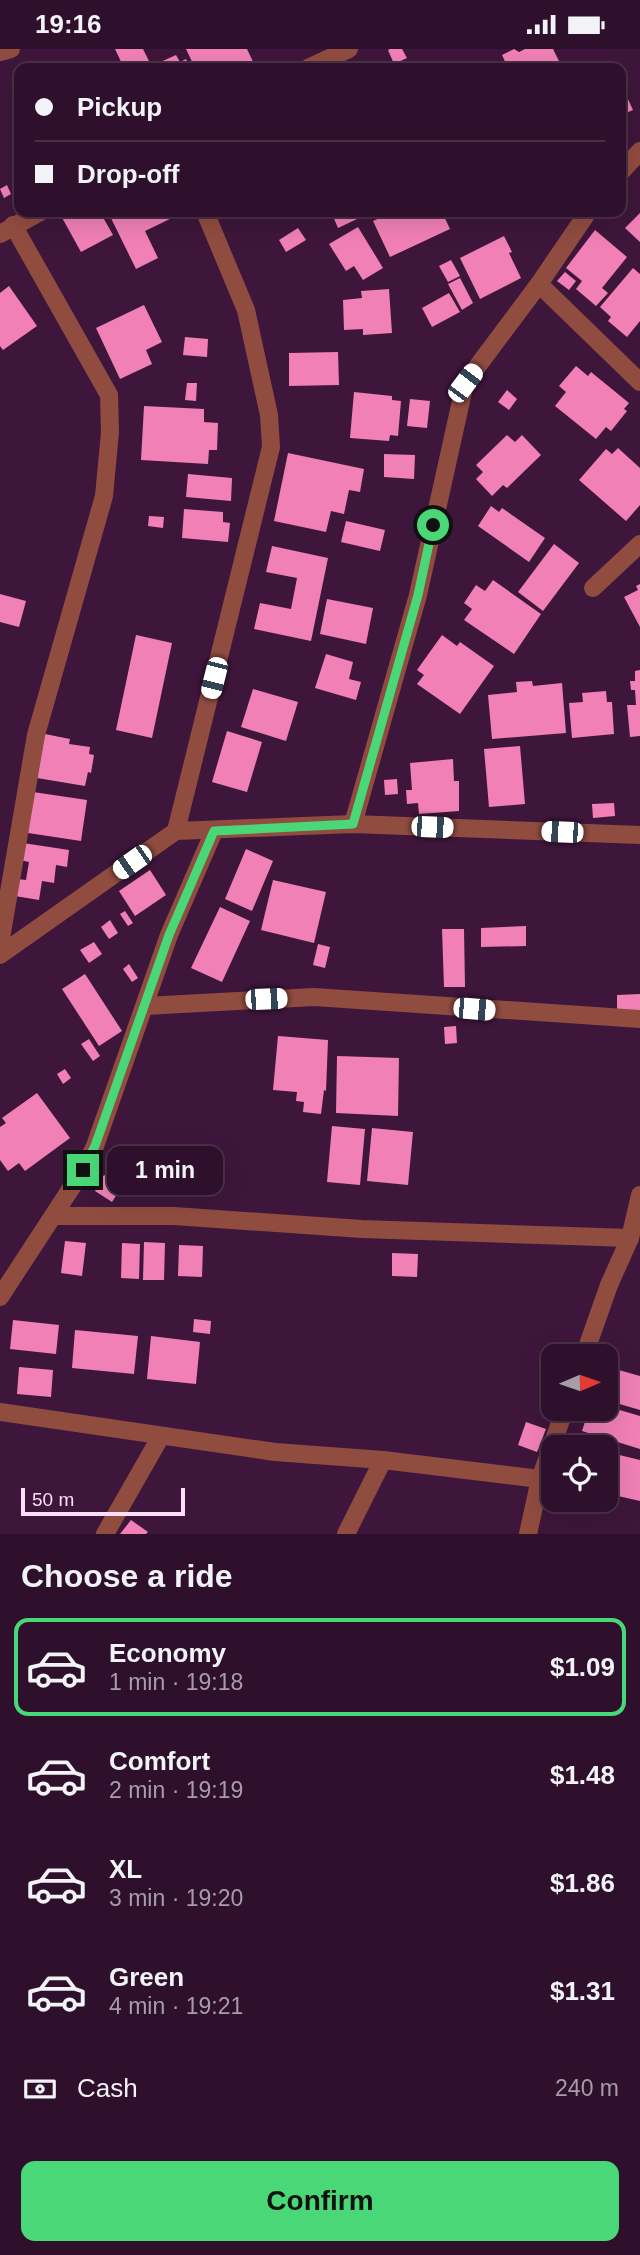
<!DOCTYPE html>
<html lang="en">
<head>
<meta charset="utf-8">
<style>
  body { margin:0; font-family:Arial,sans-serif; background:#361934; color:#f1f3f6; height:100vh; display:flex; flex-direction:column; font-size:26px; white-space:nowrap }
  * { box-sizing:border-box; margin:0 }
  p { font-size:23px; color:#a79da9 }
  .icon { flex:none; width:38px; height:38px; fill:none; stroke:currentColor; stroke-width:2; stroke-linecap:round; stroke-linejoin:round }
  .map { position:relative; height:1485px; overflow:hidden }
  .panel { display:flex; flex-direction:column; background:#2e102c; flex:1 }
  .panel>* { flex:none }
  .top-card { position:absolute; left:14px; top:14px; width:612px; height:154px; border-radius:14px; box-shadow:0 7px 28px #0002,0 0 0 2px #493048; display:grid; align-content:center; height:154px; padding:0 21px; background:#2e102c }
  .needle { width:46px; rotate:88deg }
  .buttons { position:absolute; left:541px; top:1295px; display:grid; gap:14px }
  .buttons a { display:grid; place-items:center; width:77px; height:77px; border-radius:14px; background:#2e102c; box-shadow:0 7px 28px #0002,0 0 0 2px #493048; font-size:35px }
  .scale { position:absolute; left:21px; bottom:18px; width:164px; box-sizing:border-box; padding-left:7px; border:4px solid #f9def5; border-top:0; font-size:19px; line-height:24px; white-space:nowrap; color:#f9def5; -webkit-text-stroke:5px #3e163b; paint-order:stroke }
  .end { position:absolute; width:32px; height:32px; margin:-16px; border:9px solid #49d778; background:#111; box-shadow:0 0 0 4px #111 }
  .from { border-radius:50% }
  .bubble { position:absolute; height:49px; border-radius:14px; background:#2e102c; box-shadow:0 7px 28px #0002,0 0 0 2px #493048; font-size:23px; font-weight:800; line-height:49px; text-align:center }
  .car { position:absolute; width:21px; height:42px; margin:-21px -10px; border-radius:9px; box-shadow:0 0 5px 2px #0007; background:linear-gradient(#fff 24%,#345 0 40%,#fff 0 76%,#345 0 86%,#fff 0) }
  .top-card b { display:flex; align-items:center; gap:24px; height:66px; font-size:26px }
  .top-card b+b { border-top:2px solid #493048 }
  .top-card i { width:18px; height:18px; background:#f1f3f6 }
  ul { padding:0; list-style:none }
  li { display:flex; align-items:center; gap:21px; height:98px; margin:0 14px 10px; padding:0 7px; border:4px solid transparent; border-radius:14px }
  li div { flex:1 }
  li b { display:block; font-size:26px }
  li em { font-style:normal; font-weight:800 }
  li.on { border-color:#49d778 }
  li>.icon { width:63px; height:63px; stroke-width:1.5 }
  h2 { padding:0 21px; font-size:32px; line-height:84px }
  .pay { display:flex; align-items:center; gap:18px; height:77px; padding:0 21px; font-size:26px }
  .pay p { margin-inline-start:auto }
  .cta { display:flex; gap:14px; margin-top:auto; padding:14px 21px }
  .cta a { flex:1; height:80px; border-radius:14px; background:#49d778; color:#111; font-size:28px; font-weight:800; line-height:80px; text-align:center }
  .status { display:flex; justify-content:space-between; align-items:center; height:49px; padding:0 35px; background:#2e102c; direction:ltr }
  .status svg { height:19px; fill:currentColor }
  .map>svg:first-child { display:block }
  .building { fill:#f180b7 }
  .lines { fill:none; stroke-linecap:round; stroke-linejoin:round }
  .minor { stroke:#914c40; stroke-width:18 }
  .route { stroke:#49d778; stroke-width:9 }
</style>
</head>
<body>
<div class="status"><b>19:16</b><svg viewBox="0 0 49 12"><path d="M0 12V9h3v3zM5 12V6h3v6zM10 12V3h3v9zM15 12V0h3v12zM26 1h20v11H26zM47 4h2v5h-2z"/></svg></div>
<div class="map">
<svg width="640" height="1485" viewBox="0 0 640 1485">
  <rect width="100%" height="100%" fill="#3e163b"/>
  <g class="building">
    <polygon points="115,0 143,0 151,16 144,19 124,19"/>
    <polygon points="186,0 247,0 256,19 195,19"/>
    <polygon points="390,0 402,0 407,9 394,15 388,1"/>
    <polygon points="514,0 519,3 525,0 553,0 561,16 554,19 508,19 502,6"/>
    <polygon points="176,6 180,13 186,10 190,19 147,19"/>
    <polygon points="621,35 633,61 621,66"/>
    <polygon points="7,136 11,145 4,149 0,140"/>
    <polygon points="64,163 100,163 113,186 81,203 60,165"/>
    <polygon points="108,163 169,163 172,169 145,182 158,209 136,220"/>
    <polygon points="321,163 372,163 338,179 332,165 324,169"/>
    <polygon points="393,163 442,163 450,180 390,208 373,172"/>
    <polygon points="640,164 640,193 625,179"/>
    <polygon points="358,178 383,219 363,231 354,217 346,222 329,195"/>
    <polygon points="298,179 306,191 286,203 279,191"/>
    <polygon points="595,181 627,208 602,239 608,244 596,257 576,240 582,232 566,219"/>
    <polygon points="504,187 512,203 509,204 521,229 480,250 460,209"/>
    <polygon points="451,211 460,227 448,233 439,217"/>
    <polygon points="633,219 640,225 640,272 627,288 608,272 611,268 600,258"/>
    <polygon points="565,223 576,232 569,241 557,232"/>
    <polygon points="460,229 473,254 462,261 448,235"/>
    <polygon points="9,237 37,277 3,301 0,297 0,244"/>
    <polygon points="389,240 392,284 363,286 363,280 344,281 343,251 362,249 361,242"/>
    <polygon points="449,244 460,263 432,278 422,259"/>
    <polygon points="144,256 162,293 146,301 152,315 120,330 96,279"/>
    <polygon points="185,288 208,290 207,308 183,306"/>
    <polygon points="338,303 339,336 289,337 289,304"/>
    <polygon points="576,317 588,327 591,323 629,354 624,360 627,362 611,382 606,378 596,390 555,357 566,343 559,337"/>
    <polygon points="187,334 197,334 196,352 185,351"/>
    <polygon points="507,341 517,350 509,361 498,353"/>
    <polygon points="354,343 392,347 392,351 401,352 398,387 390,386 389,392 350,389"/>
    <polygon points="410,350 430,352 427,379 407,377"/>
    <polygon points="144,357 204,360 204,373 218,374 217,401 209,401 208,415 141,411"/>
    <polygon points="507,386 515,393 522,386 541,406 507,439 503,436 492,447 476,430 483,423 476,416"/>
    <polygon points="618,399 640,419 640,456 626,472 579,431 606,400 612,405"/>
    <polygon points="288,404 364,420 360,443 349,441 344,465 331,462 326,483 274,472"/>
    <polygon points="384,405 415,406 414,430 384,428"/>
    <polygon points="188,425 232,429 231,452 186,448"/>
    <polygon points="491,457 499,463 502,459 545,489 529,513 478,477"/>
    <polygon points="184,460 223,463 223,473 230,474 228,493 182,489"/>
    <polygon points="149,467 164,468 163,479 148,477"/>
    <polygon points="346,472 385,481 380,502 341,493"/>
    <polygon points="554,495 579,514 543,562 518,543"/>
    <polygon points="272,497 328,509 311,592 254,580 260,554 291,560 297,529 266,523"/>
    <polygon points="493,531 541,565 514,605 464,571 472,560 464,554 476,536 485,542"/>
    <polygon points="640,535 640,578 624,548 638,541 636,537"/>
    <polygon points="0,545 26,552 19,578 0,573"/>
    <polygon points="327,550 373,559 366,595 320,585"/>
    <polygon points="136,586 172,594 152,689 116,681"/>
    <polygon points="442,586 457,597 460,593 494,617 460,665 417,635 424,626 417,621"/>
    <polygon points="326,605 353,613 349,630 361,633 356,651 315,639"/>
    <polygon points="640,621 640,687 630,688 627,656 636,656 635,641 631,641 630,632 635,632 635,622"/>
    <polygon points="532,632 533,637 562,634 566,684 492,690 488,646 517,643 516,633"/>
    <polygon points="253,640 298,653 286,692 241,678"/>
    <polygon points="606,642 607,653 612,653 614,685 572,689 569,654 583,653 582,644"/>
    <polygon points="227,682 262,693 247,743 212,733"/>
    <polygon points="45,685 70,690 69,695 90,698 89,705 94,706 91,724 88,723 85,737 37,729"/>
    <polygon points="520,697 525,755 489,758 484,700"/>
    <polygon points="453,710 454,732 459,732 459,762 419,765 418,754 407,755 406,741 412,741 410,714"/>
    <polygon points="397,730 398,745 385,746 384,731"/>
    <polygon points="33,743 87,751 81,792 28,784"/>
    <polygon points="614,754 615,767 593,769 592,755"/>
    <polygon points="23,794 69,801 67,818 56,816 54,834 42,832 39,851 15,847 17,830 26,831 29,813 20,811"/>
    <polygon points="246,800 273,812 252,862 225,850"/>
    <polygon points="150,821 166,846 135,867 119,842"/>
    <polygon points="273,831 326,843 314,894 261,881"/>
    <polygon points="220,858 250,872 222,933 191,919"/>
    <polygon points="125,862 133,874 128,877 120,865"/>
    <polygon points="110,871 118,884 109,890 101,878"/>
    <polygon points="526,877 526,897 481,898 481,879"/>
    <polygon points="442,880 464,880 465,938 444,938"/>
    <polygon points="94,893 102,905 89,914 80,901"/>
    <polygon points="318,895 330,898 325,919 313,916"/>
    <polygon points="129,915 138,929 132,933 123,920"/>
    <polygon points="85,925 122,982 99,997 62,940"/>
    <polygon points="640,945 640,962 617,962 617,946"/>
    <polygon points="456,977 457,994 445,995 444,978"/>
    <polygon points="278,987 328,991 326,1042 324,1041 321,1065 303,1063 304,1053 296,1052 297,1043 273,1041"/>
    <polygon points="89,990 100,1007 93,1012 81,995"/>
    <polygon points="337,1007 399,1009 398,1067 336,1064"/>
    <polygon points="65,1020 71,1029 63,1035 57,1025"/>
    <polygon points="37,1044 70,1089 25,1122 19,1114 8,1122 0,1111 0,1078 6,1074 2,1069"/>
    <polygon points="332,1077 365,1080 360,1136 327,1133"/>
    <polygon points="372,1079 413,1083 408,1136 367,1132"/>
    <polygon points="130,1098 141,1109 135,1115 125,1104"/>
    <polygon points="104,1126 122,1137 112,1153 95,1142"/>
    <polygon points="65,1192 86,1194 82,1227 61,1224"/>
    <polygon points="144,1193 165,1194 164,1231 143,1231"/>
    <polygon points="122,1194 140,1195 139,1230 121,1229"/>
    <polygon points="179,1196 203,1197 202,1228 178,1227"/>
    <polygon points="392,1204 418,1205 417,1228 392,1227"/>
    <polygon points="194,1270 211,1272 210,1285 193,1283"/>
    <polygon points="13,1271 59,1276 56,1305 10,1300"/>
    <polygon points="75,1281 138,1287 134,1325 72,1319"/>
    <polygon points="151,1287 200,1293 196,1335 147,1330"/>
    <polygon points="19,1318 53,1321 51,1348 17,1345"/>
    <polygon points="608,1318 640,1327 640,1361 606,1351"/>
    <polygon points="606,1357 640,1367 640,1400 582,1382 589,1360 606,1360"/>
    <polygon points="526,1373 546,1380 537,1403 518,1396"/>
    <polygon points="559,1387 598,1397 598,1398 557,1398"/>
    <polygon points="607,1403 640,1411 640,1452 618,1447 620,1441 606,1437"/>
    <polygon points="131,1471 148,1483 146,1485 120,1485"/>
  </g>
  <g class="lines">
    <g class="minor">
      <polyline points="0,3 11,0"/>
      <polyline points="308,19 349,0"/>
      <polyline points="621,123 640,102"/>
      <polyline points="0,185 40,163"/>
      <polyline points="539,235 640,333"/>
      <polyline points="593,539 640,495"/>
      <polyline points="353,775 418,546 465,334 539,235 588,163"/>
      <polyline points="176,782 271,398 269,366 246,261 205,163"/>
      <polyline points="0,895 36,686 104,447 110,383 109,346 13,176"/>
      <polyline points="0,906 176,782 353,775 640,786"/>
      <polyline points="145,957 314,948 640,970"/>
      <polyline points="53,1167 174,1167 362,1180 630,1189"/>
      <polyline points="0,1248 83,1121 95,1097 169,886 214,782"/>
      <polyline points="584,1307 609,1236 630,1189 640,1146"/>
      <polyline points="0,1363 275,1403 383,1411 540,1430"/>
      <polyline points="105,1485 161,1387"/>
      <polyline points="346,1485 383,1411"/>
      <polyline points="528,1485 540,1430 565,1360"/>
    </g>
  </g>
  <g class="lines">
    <polyline class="route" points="83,1121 95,1097 169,886 214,782 353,775 418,546 433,476"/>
  </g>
</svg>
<div class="buttons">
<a><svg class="needle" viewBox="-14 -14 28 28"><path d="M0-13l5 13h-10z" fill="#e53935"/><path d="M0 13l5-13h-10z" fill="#a79da9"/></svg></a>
<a><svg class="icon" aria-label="locate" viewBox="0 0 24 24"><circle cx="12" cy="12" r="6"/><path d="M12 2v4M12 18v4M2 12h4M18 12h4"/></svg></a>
</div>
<div class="scale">50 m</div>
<i class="end from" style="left:433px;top:476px"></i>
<i class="end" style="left:83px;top:1121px"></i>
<div class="bubble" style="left:107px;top:1097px;width:116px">1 min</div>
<i class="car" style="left:465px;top:334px;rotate:37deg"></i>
<i class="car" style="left:214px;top:629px;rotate:194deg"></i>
<i class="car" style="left:432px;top:778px;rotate:92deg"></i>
<i class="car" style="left:562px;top:783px;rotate:272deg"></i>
<i class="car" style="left:132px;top:813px;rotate:235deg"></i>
<i class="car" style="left:266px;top:950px;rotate:88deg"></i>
<i class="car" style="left:474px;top:960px;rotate:95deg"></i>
<div class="top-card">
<b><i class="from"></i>Pickup</b>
<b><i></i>Drop-off</b>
</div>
</div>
<section class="panel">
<h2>Choose a ride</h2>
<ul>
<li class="on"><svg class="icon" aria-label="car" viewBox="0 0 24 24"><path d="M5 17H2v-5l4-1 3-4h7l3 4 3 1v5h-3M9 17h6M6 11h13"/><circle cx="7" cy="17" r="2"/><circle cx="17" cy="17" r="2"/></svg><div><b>Economy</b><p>1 min · 19:18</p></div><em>$1.09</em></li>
<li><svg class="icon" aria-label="car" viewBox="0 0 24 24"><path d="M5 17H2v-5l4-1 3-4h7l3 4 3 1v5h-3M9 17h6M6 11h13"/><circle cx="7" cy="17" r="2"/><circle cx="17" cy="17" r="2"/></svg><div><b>Comfort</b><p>2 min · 19:19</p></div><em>$1.48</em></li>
<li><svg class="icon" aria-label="car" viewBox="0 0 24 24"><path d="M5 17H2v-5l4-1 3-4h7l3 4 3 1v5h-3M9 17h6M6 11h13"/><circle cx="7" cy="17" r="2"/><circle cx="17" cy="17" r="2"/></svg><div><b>XL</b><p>3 min · 19:20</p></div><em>$1.86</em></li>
<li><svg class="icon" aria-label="car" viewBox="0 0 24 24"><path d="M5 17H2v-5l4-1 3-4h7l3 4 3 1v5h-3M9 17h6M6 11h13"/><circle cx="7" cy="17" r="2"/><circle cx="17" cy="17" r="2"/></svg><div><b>Green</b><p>4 min · 19:21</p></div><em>$1.31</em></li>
</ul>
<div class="pay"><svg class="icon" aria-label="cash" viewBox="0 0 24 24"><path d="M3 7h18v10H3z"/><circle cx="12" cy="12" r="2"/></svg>Cash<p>240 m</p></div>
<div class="cta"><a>Confirm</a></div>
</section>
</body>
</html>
